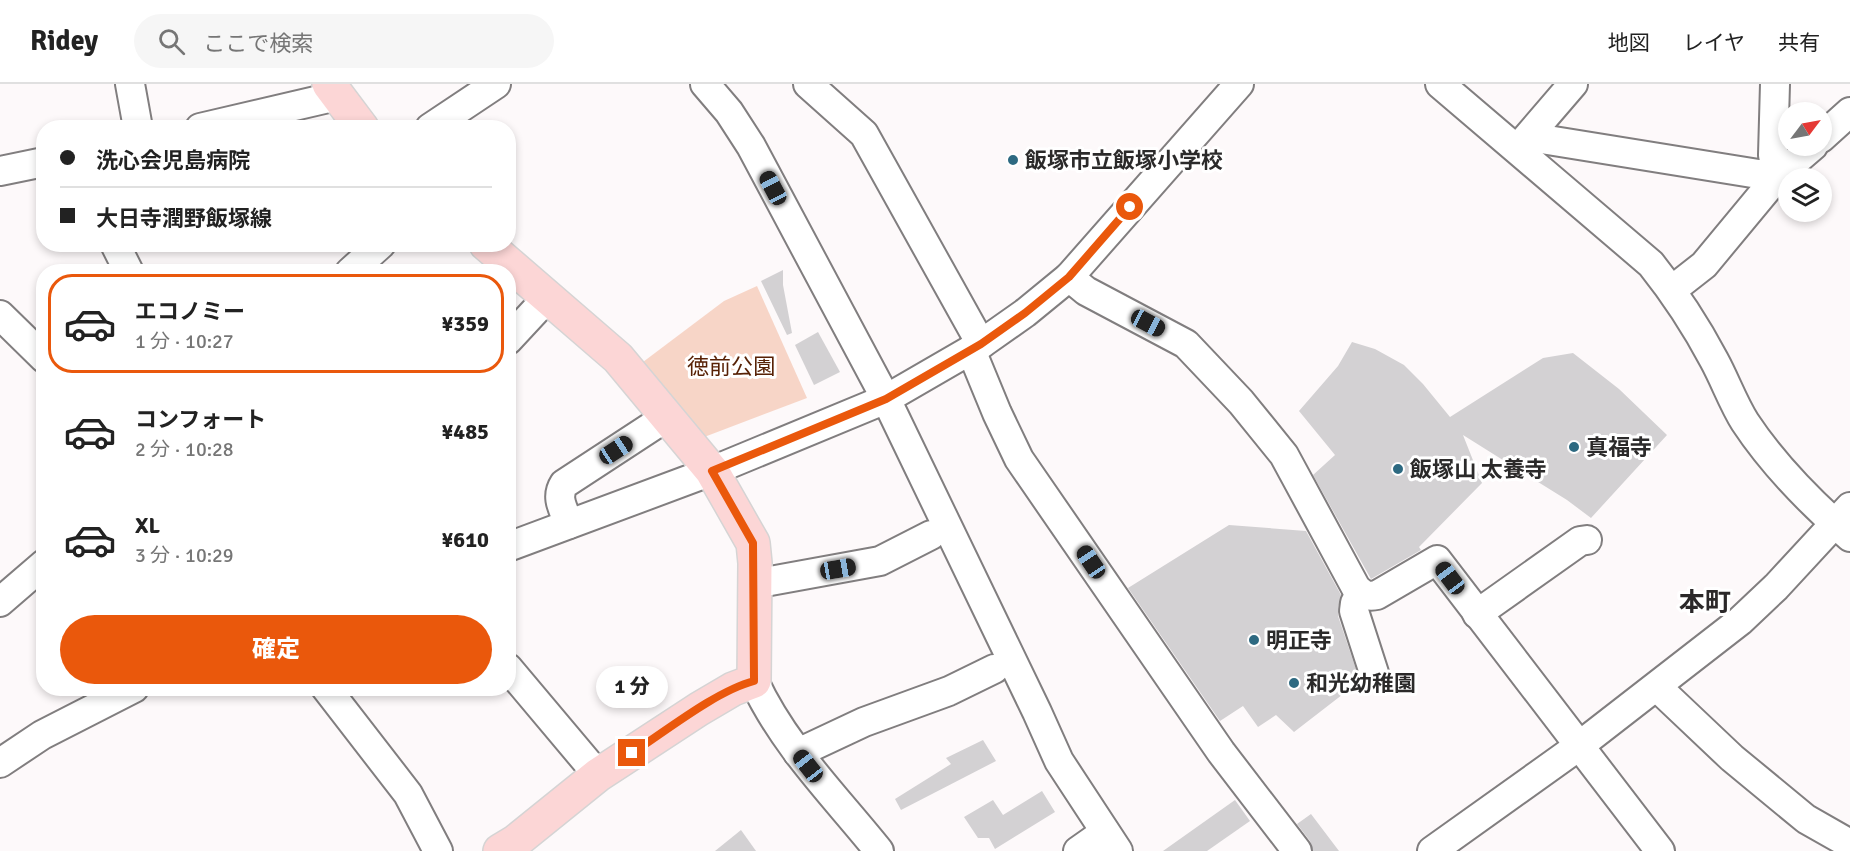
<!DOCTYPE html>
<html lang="ja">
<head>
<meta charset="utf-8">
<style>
  body { margin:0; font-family:Signika,"Noto Sans JP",sans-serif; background:#f6f6f6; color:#222; height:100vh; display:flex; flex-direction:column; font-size:22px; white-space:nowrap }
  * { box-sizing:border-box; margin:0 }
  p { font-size:20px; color:#767676 }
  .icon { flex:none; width:33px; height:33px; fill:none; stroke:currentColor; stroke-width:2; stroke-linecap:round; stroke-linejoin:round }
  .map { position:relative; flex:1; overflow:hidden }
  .details { position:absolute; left:36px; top:180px; width:480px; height:432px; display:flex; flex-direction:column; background:#fff; border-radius:24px; box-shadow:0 3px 9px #0003 }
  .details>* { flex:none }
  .guide { position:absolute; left:36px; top:36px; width:480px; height:132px; border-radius:24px; box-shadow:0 3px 9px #0003; display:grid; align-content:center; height:132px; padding:0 24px; background:#fff }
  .needle { width:39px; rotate:58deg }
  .tools { position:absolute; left:1778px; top:18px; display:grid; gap:12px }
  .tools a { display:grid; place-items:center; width:54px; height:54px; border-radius:50%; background:#fff; box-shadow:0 3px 9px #0003; font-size:30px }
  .end { position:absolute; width:27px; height:27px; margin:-14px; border:8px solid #ea580c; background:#fff; box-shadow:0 0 0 3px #fff }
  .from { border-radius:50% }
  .bubble { position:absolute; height:42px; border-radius:21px; background:#fff; box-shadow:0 3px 9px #0003; font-size:20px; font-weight:800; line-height:42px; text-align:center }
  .car { position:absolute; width:18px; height:36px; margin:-18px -9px; border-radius:8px; box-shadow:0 0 4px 2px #0007; background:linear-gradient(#222 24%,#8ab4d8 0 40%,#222 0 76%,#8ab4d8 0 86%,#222 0) }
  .guide b { display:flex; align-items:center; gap:21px; height:57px; font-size:22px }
  .guide b+b { border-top:2px solid #e0e0e0 }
  .guide i { width:15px; height:15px; background:#222 }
  ul { padding:10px 0 0; list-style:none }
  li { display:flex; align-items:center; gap:18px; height:99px; margin:0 12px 9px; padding:0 12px; border:3px solid transparent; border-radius:24px }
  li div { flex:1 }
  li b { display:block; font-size:22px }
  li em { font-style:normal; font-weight:800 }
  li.active { border-color:#ea580c }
  li>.icon { width:54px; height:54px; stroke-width:1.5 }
  .primary-button { display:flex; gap:12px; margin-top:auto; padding:12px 24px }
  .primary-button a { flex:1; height:69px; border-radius:36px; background:#ea580c; color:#fff; font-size:24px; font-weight:800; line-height:69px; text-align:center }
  header { display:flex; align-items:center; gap:36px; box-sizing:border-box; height:84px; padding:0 30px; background:#fff; border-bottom:2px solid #e0e0e0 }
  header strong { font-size:28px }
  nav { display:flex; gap:33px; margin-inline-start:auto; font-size:21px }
  .search { width:420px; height:54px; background:#f6f6f6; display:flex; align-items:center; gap:15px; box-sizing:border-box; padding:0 21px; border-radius:33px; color:#767676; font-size:22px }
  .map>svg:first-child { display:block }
  .green { fill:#f7d5c7 }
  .building { fill:#d3d1d3 }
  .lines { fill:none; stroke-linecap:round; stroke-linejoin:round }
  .minor-casing { stroke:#817e7f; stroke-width:32 }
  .major-casing { stroke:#d5d4d4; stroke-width:36 }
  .minor { stroke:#fff; stroke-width:28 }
  .major { stroke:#fcd6d6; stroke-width:33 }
  .route { stroke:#ea580c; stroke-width:8 }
  .poi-dot { fill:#2d6981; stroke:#fff; stroke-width:2 }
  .labels { text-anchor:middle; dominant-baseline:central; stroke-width:6; stroke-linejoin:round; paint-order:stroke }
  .poi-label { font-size:22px; font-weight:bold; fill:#2b2a2a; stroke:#fff; text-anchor:start }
  .park-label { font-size:22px; fill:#572105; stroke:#fff }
  .quarter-label { font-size:26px; font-weight:bold; fill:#2b2829; stroke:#fff }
</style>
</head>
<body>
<header>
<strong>Ridey</strong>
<div class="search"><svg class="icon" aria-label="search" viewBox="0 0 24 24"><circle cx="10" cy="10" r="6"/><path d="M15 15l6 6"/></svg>ここで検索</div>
<nav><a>地図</a><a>レイヤ</a><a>共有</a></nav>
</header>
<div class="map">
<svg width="1850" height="767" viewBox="0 0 1850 767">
  <rect width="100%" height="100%" fill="#fdf9fa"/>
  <polygon class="green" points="757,202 807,314 699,355 635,284 724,217"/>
  <g class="building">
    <polygon points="783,186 783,201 792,249 787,251 761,197"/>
    <polygon points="818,248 840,288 814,301 795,261"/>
    <polygon points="1352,258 1375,265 1404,281 1423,300 1450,333 1543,274 1573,269 1619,305 1667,351 1591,434 1567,416 1463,351 1482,399 1419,463 1421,466 1371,495 1313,391 1335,371 1299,327 1338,282"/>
    <polygon points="1229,441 1306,447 1341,511 1338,525 1338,532 1360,597 1294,648 1276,631 1258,643 1243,622 1220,637 1128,504"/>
    <polygon points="983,656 996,677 901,726 895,715 951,680 946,674"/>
    <polygon points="1042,707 1055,728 995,765 989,754 978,754 964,733 993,716 1003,731"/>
    <polygon points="1235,716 1250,737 1207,767 1163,767"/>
    <polygon points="1311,730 1339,767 1313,767 1310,757 1297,740"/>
    <polygon points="741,746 756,767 715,767"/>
  </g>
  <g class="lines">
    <g class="minor-casing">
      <g id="minor">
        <polyline points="130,0 138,44"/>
        <polyline points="705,0 729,28 751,62 886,315 1037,628 1059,677 1118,767"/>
        <polyline points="808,0 864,50 981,260"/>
        <path d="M1440,0L1651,180C1675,210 1696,242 1714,276C1725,296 1733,319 1745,338C1774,382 1811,419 1850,453"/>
        <polyline points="200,44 337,12"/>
        <polyline points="430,44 496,0"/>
        <polyline points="1529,53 1777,93 1773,71 1775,0"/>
        <polyline points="1821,54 1850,28"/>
        <polyline points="1518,64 1573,0"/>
        <polyline points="0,87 44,78"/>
        <polyline points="115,160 129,188"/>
        <polyline points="350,188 381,160"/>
        <path d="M1069,193L1086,207L1186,260L1241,318L1284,371L1356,504C1363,511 1368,513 1377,511L1437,476L1660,767"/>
        <polyline points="1672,206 1704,181 1777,93 1813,62"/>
        <polyline points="0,231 44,274"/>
        <polyline points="508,256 547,214"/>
        <polyline points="971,266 997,329 1019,375 1221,668 1297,767"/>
        <path d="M569,440C564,426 555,414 564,400L668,332"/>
        <polyline points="508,463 712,387 886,315 981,260 1025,229 1069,193 1239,0"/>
        <polyline points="754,500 880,477 931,451"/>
        <polyline points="1361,510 1355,519 1354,527 1374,589"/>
        <polyline points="0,518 44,480"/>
        <polyline points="1477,530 1580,457 1587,456"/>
        <polyline points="508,584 598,691"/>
        <path d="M754,597C784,662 835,712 879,767"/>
        <polyline points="1657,603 1732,674 1806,735 1850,760"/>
        <polyline points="326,604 408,710 438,767"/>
        <polyline points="798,669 864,638 949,607 994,585"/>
        <polyline points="0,679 42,651 134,604"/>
        <polyline points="1078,767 1105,748"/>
        <polyline points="1432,767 1579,662 1740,537 1776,503 1850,423"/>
      </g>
    </g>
    <g class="major-casing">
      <g id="major">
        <polyline points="329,0 362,44"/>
        <polyline points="486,160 618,274 712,387 753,459 755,479 754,597 733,605 699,625 598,691 515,758 500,767"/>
      </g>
    </g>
    <use href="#minor" class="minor"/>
    <use href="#major" class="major"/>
  </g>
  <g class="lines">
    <path class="route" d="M632,669C666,647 716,607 754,597L753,459L712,387L886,315L981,260L1025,229L1069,193L1130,123"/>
  </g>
  <g class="poi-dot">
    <circle cx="1013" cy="76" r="6"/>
    <circle cx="1574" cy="363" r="6"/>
    <circle cx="1398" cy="385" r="6"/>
    <circle cx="1254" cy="556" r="6"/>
    <circle cx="1294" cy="599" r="6"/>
  </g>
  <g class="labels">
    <g class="poi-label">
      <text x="1025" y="76">飯塚市立飯塚小学校</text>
      <text x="1586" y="363">真福寺</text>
      <text x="1410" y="385">飯塚山 太養寺</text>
      <text x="1266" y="556">明正寺</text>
      <text x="1306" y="599">和光幼稚園</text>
    </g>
    <g class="park-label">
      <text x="731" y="282">徳前公園</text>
    </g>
    <g class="quarter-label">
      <text x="1705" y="519">本町</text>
    </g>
  </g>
</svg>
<div class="tools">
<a><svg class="needle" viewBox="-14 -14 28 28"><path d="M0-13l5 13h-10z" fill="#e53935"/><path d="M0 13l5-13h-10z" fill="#767676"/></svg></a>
<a><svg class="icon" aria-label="layers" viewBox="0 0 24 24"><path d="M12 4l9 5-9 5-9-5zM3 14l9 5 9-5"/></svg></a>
</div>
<i class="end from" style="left:1130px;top:123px"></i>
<i class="end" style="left:632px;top:669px"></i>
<div class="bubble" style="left:596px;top:582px;width:72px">1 分</div>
<i class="car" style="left:773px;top:104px;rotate:332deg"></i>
<i class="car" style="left:1148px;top:239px;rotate:118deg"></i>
<i class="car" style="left:616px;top:366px;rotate:57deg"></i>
<i class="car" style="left:1091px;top:478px;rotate:326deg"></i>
<i class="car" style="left:838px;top:485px;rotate:80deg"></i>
<i class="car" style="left:1450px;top:494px;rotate:323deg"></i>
<i class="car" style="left:808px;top:682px;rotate:322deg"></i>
<div class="guide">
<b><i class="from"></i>洗心会児島病院</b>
<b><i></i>大日寺潤野飯塚線</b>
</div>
<section class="details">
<ul>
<li class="active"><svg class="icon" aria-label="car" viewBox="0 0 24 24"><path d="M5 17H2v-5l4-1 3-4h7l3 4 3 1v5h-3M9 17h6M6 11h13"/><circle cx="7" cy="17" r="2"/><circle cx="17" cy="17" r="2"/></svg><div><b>エコノミー</b><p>1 分 · 10:27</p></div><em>¥359</em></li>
<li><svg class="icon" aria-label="car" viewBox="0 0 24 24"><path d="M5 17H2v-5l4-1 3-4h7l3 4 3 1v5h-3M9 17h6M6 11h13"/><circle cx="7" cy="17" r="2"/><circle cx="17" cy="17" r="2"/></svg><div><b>コンフォート</b><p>2 分 · 10:28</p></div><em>¥485</em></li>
<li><svg class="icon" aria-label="car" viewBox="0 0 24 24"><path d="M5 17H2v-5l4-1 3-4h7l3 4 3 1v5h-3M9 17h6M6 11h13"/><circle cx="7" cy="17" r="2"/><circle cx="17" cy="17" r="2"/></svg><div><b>XL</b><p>3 分 · 10:29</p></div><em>¥610</em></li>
</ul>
<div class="primary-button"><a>確定</a></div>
</section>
</div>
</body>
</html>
